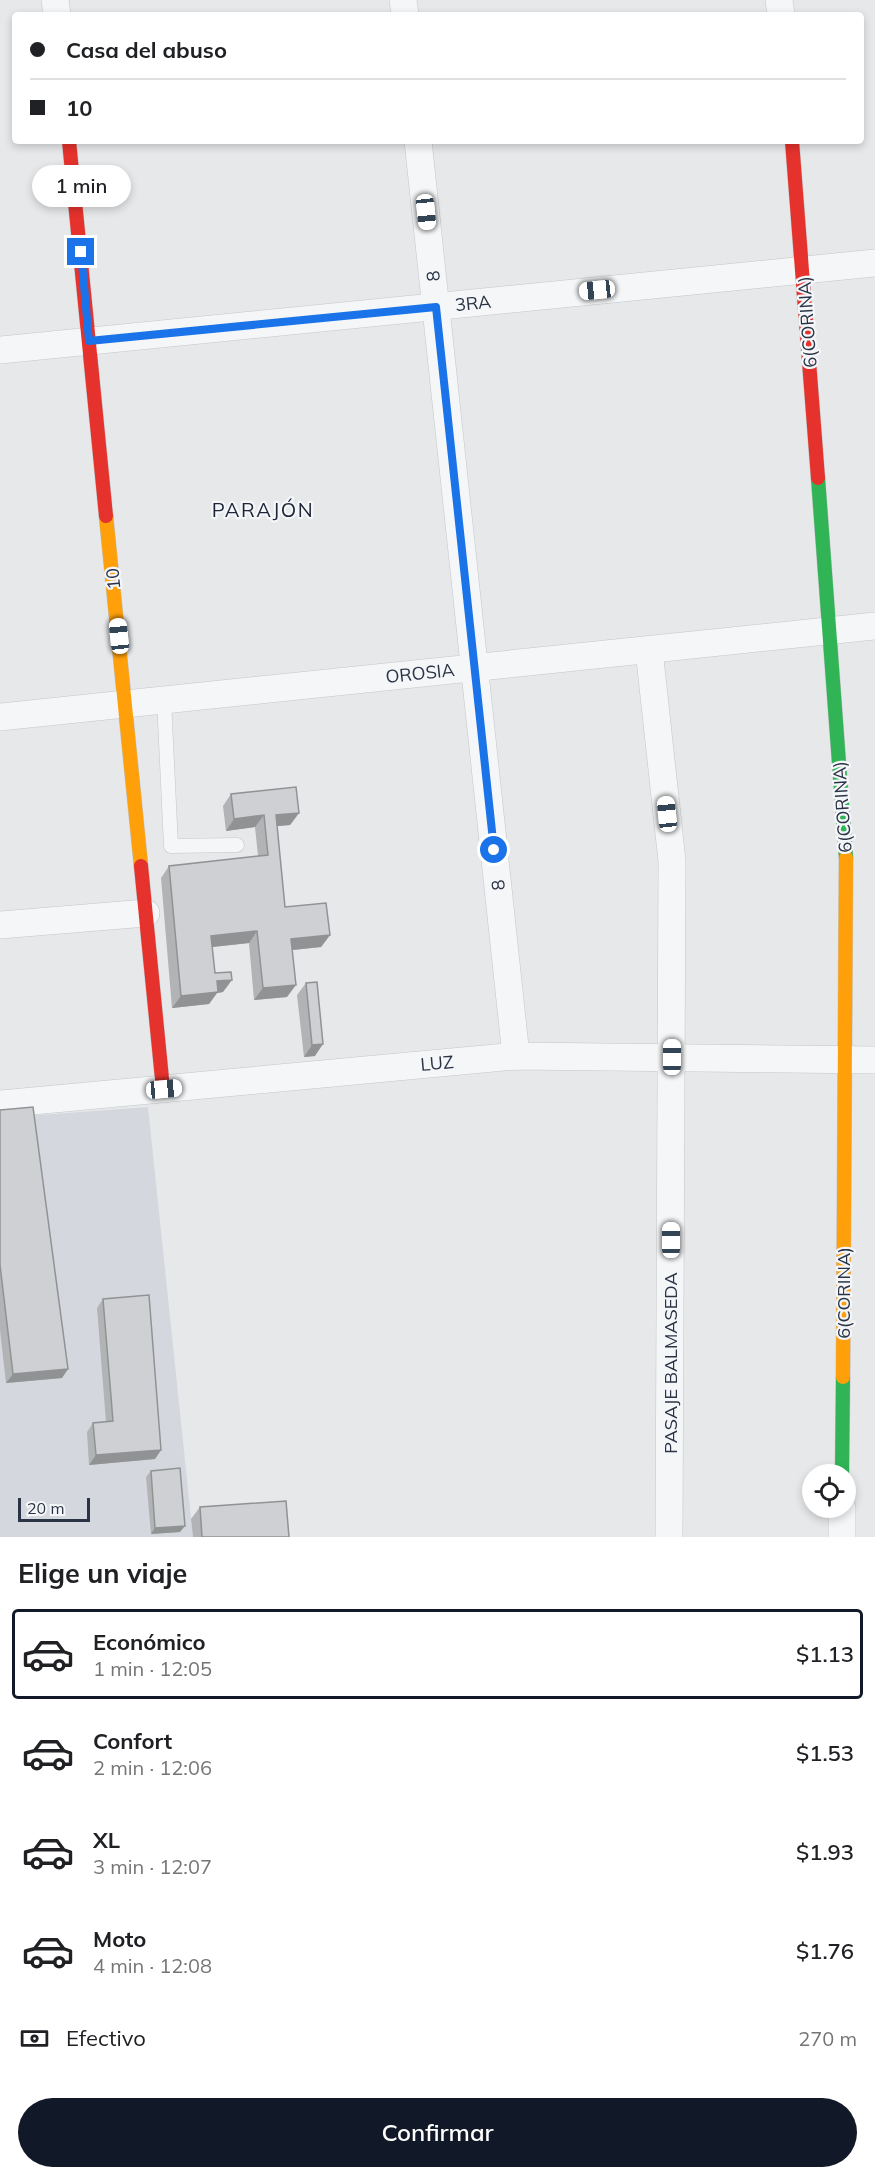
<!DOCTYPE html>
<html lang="es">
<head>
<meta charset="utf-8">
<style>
  body { margin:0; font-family:Mulish,sans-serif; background:#f2f2f2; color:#202124; height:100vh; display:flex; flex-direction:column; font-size:22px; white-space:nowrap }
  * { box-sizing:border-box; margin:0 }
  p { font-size:20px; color:#757577 }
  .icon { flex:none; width:33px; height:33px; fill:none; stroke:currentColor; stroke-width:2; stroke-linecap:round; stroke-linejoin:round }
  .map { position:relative; height:1537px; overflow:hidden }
  .sheet { display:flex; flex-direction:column; background:#fff; flex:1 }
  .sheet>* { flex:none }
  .banner { position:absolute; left:12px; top:12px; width:852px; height:132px; border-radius:6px; box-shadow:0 3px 9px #0003; display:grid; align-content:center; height:132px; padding:0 18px; background:#fff }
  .fabs { position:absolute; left:802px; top:1464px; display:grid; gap:12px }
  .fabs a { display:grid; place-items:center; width:54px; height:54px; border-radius:50%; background:#fff; box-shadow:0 3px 9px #0003; font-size:30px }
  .scale { position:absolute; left:18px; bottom:15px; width:72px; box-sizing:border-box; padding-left:6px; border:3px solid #2b3445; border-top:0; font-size:16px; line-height:21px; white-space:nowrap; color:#2b3445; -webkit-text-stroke:4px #f4f6f9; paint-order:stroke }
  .end { position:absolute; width:27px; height:27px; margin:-14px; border:8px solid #1a73e8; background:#fff; box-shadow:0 0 0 3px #fff }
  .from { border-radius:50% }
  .bubble { position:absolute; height:42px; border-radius:21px; background:#fff; box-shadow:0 3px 9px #0003; font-size:20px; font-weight:600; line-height:42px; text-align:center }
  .car { position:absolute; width:18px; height:36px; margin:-18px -9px; border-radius:8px; box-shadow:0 0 4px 2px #0007; background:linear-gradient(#fff 24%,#345 0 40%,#fff 0 76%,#345 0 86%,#fff 0) }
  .banner b { display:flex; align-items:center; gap:21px; height:57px; font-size:22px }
  .banner b+b { border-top:2px solid #e0e0e0 }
  .banner i { width:15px; height:15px; background:#202124 }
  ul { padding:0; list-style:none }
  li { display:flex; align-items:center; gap:18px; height:90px; margin:0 12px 9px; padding:0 6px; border:3px solid transparent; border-radius:6px }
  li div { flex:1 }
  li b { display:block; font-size:22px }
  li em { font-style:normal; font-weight:600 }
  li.current { border-color:#111827 }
  li>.icon { width:54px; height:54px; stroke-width:1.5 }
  h2 { padding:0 18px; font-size:27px; line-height:72px }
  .pay { display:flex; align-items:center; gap:15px; height:66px; padding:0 18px; font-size:22px }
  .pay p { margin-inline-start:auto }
  .primary-button { display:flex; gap:12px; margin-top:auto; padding:12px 18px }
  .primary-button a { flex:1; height:69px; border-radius:36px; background:#111827; color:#fff; font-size:24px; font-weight:600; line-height:69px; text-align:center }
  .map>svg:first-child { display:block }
  .built { fill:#d4d7dd }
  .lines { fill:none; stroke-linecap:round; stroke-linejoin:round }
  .lane-casing { stroke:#c4c6c8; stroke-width:15 }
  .street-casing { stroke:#c4c6c8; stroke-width:28 }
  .fast-casing { stroke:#c4c6c8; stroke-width:15 }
  .slow-casing { stroke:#c4c6c8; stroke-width:15 }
  .jam-casing { stroke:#c4c6c8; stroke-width:15 }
  .lane { stroke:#f5f6f7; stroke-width:14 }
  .street { stroke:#f5f6f7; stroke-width:27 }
  .fast { stroke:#30b455; stroke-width:14 }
  .slow { stroke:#ff9f0a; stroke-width:14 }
  .jam { stroke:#e5322d; stroke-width:14 }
  .wall { fill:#b1b3b5 }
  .shaded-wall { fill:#909294 }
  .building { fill:#ced0d3; stroke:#909294; stroke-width:1.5 }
  .route { stroke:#1a73e8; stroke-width:8 }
  .labels { text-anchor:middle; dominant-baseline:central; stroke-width:4.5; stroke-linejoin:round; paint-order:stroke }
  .street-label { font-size:18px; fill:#2b3445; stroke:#f4f6f9 }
  .neighbourhood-label { font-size:20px; letter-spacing:1.5px; fill:#1d2536; stroke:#f4f6f9 }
</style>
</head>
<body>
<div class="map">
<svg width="875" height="1537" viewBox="0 0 875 1537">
  <rect width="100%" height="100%" fill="#e6e8ea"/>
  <polygon class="built" points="148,1107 193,1537 0,1537 0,1118"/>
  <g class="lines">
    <g class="lane-casing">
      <polyline id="lane" points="164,700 171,846 237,845"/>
    </g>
    <g class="street-casing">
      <g id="street">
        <polyline points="55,0 57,15"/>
        <polyline points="403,0 405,15"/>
        <polyline points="779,0 781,15"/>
        <polyline points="418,141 516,1056"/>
        <polyline points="0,350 875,263"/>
        <polyline points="649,650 672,861 669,1537"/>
        <polyline points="0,717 875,626"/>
        <polyline points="0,925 146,913"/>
        <polyline points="0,1104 516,1056 875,1060"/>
        <polyline points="842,1537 842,1508"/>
      </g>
    </g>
    <g class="fast-casing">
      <g id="fast">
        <polyline points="818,478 846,858"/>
        <polyline points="842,1474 843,1377"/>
      </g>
    </g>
    <g class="slow-casing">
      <g id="slow">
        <polyline points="106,516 141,866"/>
        <polyline points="843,1377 846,858"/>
      </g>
    </g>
    <g class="jam-casing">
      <g id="jam">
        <polyline points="69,141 106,516"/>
        <polyline points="792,141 818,478"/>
        <polyline points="141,866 163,1089"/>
      </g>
    </g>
    <use href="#lane" class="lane"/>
    <use href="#street" class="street"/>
    <use href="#fast" class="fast"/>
    <use href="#slow" class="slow"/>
    <use href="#jam" class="jam"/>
  </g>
  <g class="wall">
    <polygon points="231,794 299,813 290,825 277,826 285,907 330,935 321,947 292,950 287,997 254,1000 249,943 212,947 215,973 223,992 217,993 209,1004 172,1008 161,878 169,866 258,856 255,827 226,831 223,806"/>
    <polygon points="306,983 315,1056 304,1057 297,995"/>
    <polygon points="0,1110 68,1369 62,1378 6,1383 0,1330"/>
    <polygon points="103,1299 161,1450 155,1459 89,1465 87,1432 93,1423 106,1422 97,1308"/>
    <polygon points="151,1471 180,1532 151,1534 146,1477"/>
    <polygon points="200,1507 289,1537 193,1537 191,1519"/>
  </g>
  <g class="shaded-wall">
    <polygon points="299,813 290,825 267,827 276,815"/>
    <polygon points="264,815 255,827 226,831 234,819"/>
    <polygon points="257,931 249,943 203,948 211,936"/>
    <polygon points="330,935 321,947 283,951 291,939"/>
    <polygon points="232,980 223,992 217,993 209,1004 172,1008 181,996 217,981"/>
    <polygon points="296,985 287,997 254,1000 263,988"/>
    <polygon points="323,1044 315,1056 304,1057 312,1045"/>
    <polygon points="68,1369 62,1378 6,1383 13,1374"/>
    <polygon points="161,1450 155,1459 89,1465 96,1455"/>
    <polygon points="185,1526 180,1532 151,1534 155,1528"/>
  </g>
  <g class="building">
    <polygon points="296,787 299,813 276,815 285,907 326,903 330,935 291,939 296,985 263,988 257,931 211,936 215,973 231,972 232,980 217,981 218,992 181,996 169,866 268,855 264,815 234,819 231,794"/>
    <polygon points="317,982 323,1044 312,1045 306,983"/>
    <polygon points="33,1107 68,1369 13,1374 0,1265 0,1110"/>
    <polygon points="149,1295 161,1450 96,1455 93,1423 113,1421 103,1299"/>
    <polygon points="180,1468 185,1526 155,1528 151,1471"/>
    <polygon points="286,1501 289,1537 202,1537 200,1507"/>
  </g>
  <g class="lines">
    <polyline class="route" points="81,252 89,341 436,307 494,850"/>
  </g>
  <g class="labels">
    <g class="street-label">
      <text transform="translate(433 276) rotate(-96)">8</text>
      <text transform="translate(473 303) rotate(-6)">3RA</text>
      <text transform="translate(807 322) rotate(-94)">6(CORINA)</text>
      <text transform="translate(113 579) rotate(-96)">10</text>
      <text transform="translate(420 673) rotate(-6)">OROSIA</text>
      <text transform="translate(842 807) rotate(-94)">6(CORINA)</text>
      <text transform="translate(498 885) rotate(-96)">8</text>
      <text transform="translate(437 1063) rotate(-5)">LUZ</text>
      <text transform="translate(843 1293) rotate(-90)">6(CORINA)</text>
      <text transform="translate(670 1363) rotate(-90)">PASAJE BALMASEDA</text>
    </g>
    <g class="neighbourhood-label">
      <text x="263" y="509">PARAJÓN</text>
    </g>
  </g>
</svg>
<div class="fabs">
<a><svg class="icon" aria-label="locate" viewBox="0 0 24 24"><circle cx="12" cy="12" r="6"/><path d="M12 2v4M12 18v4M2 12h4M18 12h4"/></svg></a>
</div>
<div class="scale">20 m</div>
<i class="end from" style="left:494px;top:850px"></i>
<i class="end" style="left:81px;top:252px"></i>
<div class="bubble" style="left:32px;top:165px;width:99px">1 min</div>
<i class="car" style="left:426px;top:212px;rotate:174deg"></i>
<i class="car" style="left:597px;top:290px;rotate:264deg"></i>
<i class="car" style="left:119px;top:636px;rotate:354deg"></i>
<i class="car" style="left:667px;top:814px;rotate:354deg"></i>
<i class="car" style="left:672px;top:1057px;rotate:0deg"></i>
<i class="car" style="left:164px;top:1089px;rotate:85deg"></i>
<i class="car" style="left:671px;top:1240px;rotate:0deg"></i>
<div class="banner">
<b><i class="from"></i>Casa del abuso</b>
<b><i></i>10</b>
</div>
</div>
<section class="sheet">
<h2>Elige un viaje</h2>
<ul>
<li class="current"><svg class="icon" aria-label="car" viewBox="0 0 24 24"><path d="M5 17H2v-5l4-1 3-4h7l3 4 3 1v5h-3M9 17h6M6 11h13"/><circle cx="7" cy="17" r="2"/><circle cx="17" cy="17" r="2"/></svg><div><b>Económico</b><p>1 min · 12:05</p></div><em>$1.13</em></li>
<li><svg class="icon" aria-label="car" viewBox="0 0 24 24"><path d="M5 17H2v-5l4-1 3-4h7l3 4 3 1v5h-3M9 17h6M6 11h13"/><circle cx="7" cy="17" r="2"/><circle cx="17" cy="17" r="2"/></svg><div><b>Confort</b><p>2 min · 12:06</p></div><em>$1.53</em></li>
<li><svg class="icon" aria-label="car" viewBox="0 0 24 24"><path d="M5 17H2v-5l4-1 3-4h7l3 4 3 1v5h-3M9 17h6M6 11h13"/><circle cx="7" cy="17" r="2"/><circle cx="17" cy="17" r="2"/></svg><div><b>XL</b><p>3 min · 12:07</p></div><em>$1.93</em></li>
<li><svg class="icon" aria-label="car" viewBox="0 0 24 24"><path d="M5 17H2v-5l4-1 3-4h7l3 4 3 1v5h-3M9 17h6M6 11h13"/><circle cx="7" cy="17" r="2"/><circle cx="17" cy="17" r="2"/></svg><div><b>Moto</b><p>4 min · 12:08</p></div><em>$1.76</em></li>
</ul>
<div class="pay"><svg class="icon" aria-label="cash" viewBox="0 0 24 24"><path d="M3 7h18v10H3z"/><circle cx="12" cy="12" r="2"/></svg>Efectivo<p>270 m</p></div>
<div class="primary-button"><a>Confirmar</a></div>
</section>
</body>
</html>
